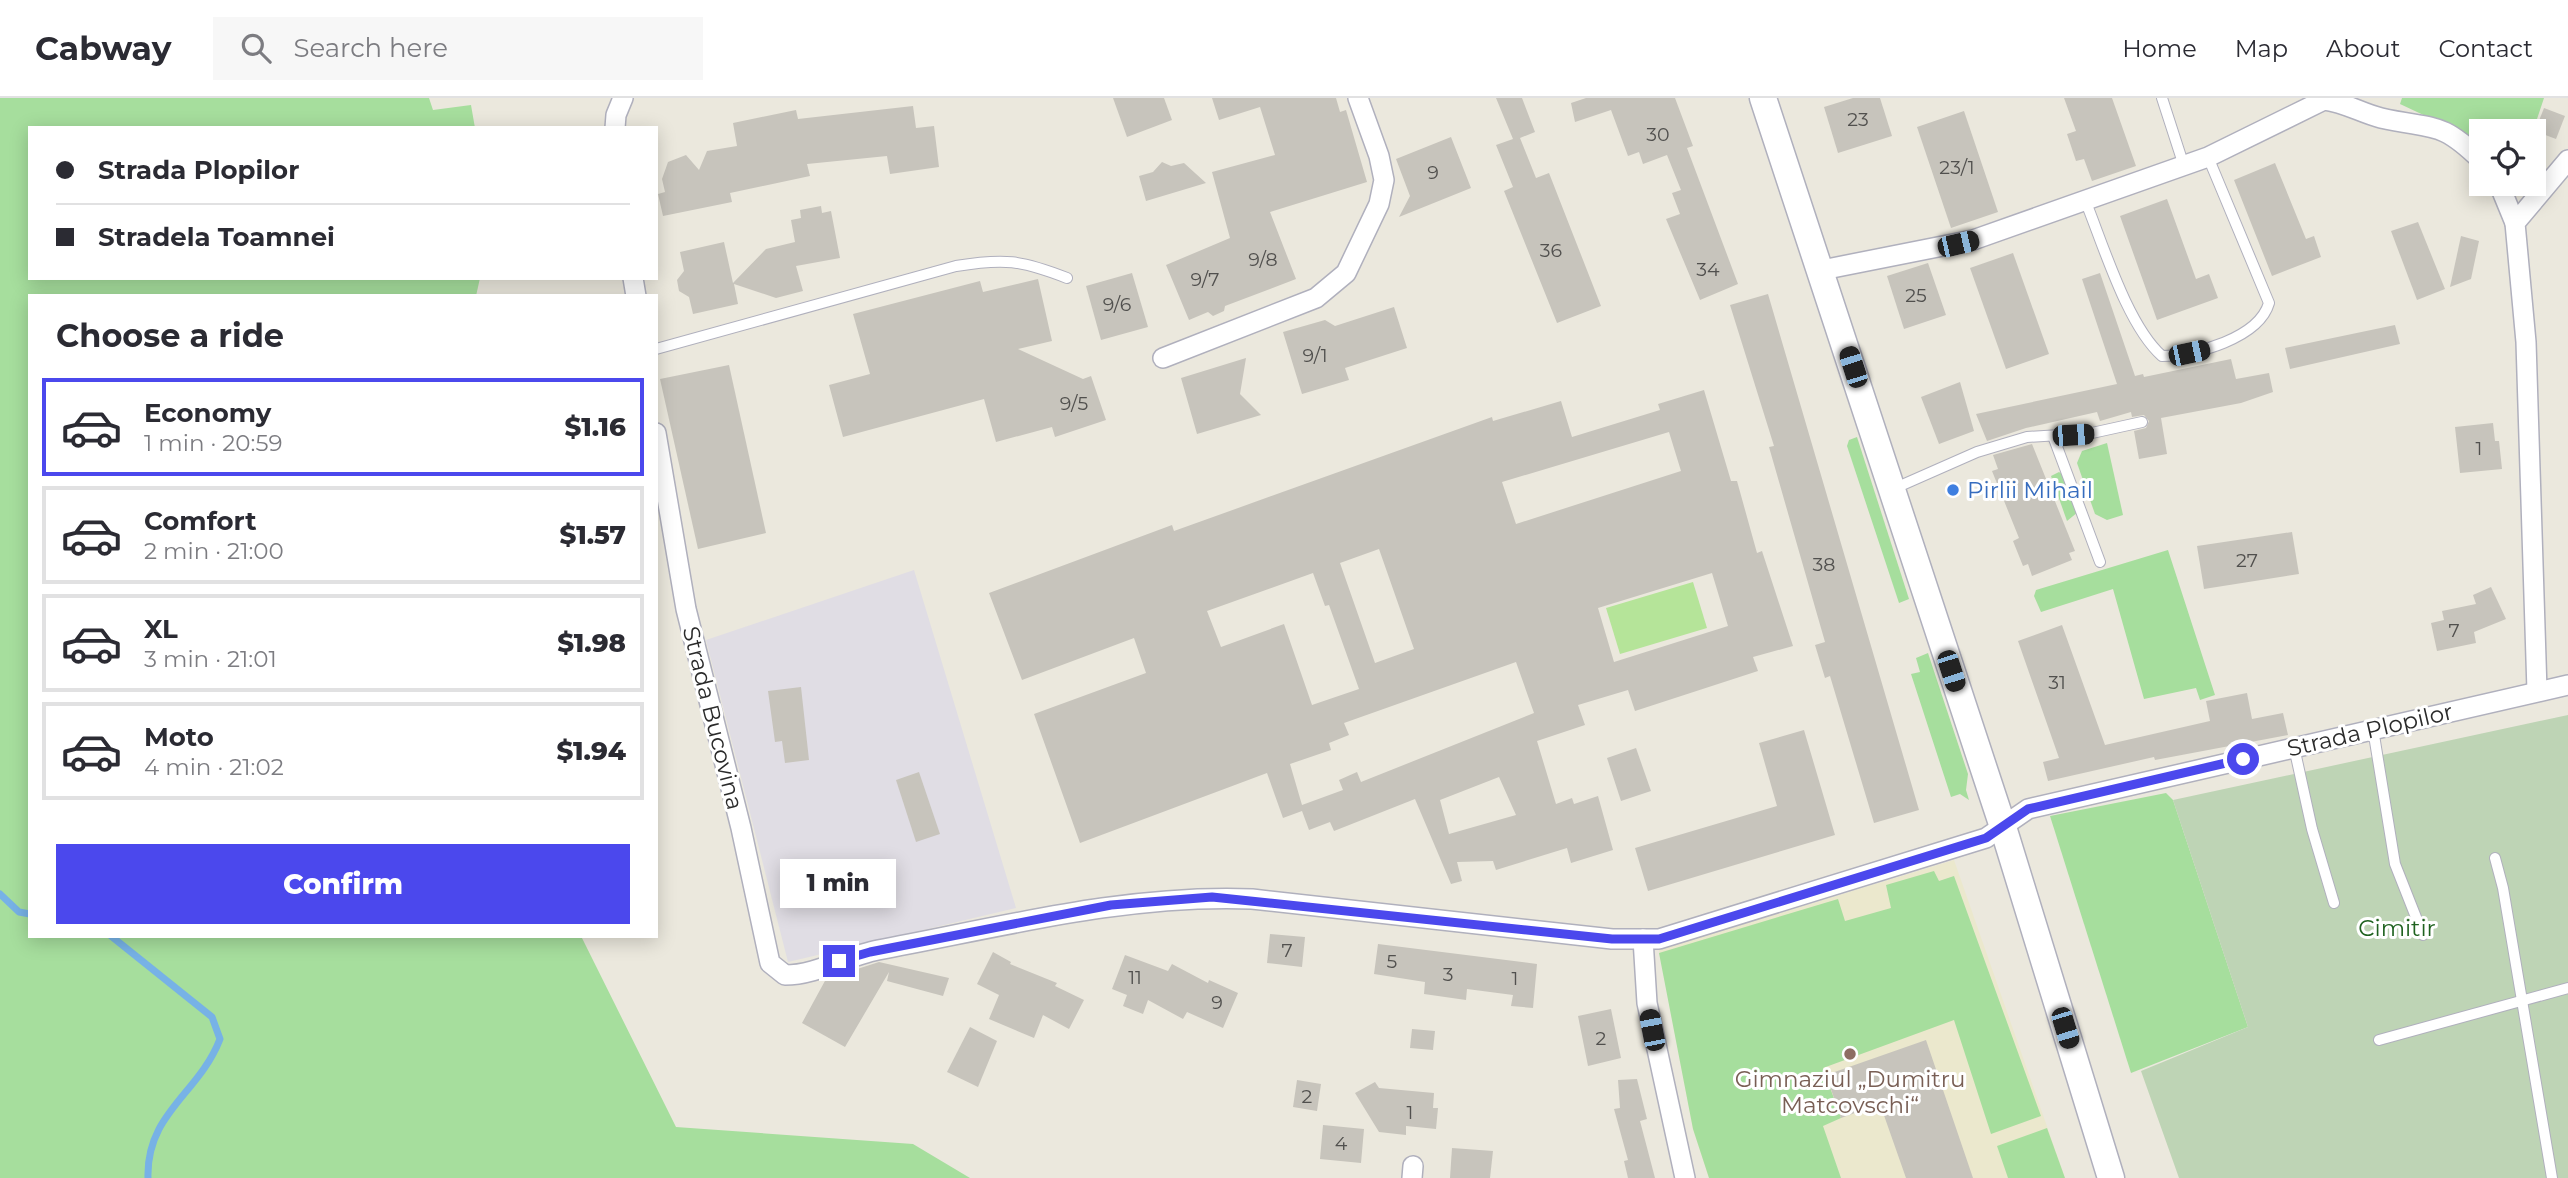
<!DOCTYPE html>
<html lang="en">
<head>
<meta charset="utf-8">
<style>
  body { margin:0; font-family:Montserrat,sans-serif; background:#f7f7f7; color:#2b2b33; height:100vh; display:flex; flex-direction:column; font-size:26px; white-space:nowrap }
  * { box-sizing:border-box; margin:0 }
  p { font-size:23px; color:#7c7c81 }
  .icon { flex:none; width:38px; height:38px; fill:none; stroke:currentColor; stroke-width:2; stroke-linecap:round; stroke-linejoin:round }
  .map { position:relative; flex:1; overflow:hidden }
  .drawer { position:absolute; left:28px; top:196px; width:630px; height:644px; display:flex; flex-direction:column; background:#fff; border-radius:0px; box-shadow:0 4px 18px #0003 }
  .drawer>* { flex:none }
  .hud { position:absolute; left:28px; top:28px; width:630px; height:154px; border-radius:0px; box-shadow:0 4px 18px #0003; display:grid; align-content:center; height:154px; padding:0 28px; background:#fff }
  .fabs { position:absolute; left:2469px; top:21px; display:grid; gap:14px }
  .fabs a { display:grid; place-items:center; width:77px; height:77px; border-radius:0px; background:#fff; box-shadow:0 4px 18px #0003; font-size:35px }
  .end { position:absolute; width:32px; height:32px; margin:-16px; border:9px solid #4b48ed; background:#fff; box-shadow:0 0 0 4px #fff }
  .from { border-radius:50% }
  .bubble { position:absolute; height:49px; border-radius:0px; background:#fff; box-shadow:0 4px 18px #0003; font-size:23px; font-weight:800; line-height:49px; text-align:center }
  .car { position:absolute; width:21px; height:42px; margin:-21px -10px; border-radius:9px; box-shadow:0 0 5px 2px #0007; background:linear-gradient(#222 24%,#8ab4d8 0 40%,#222 0 76%,#8ab4d8 0 86%,#222 0) }
  .hud b { display:flex; align-items:center; gap:24px; height:66px; font-size:26px }
  .hud b+b { border-top:2px solid #e1e1e2 }
  .hud i { width:18px; height:18px; background:#2b2b33 }
  ul { padding:0; list-style:none }
  li { display:flex; align-items:center; gap:21px; height:98px; margin:0 14px 10px; padding:0 14px; border:4px solid #e1e1e2; border-radius:0px }
  li div { flex:1 }
  li b { display:block; font-size:26px }
  li em { font-style:normal; font-weight:800 }
  li.active { border-color:#4b48ed }
  li>.icon { width:63px; height:63px; stroke-width:1.5 }
  h2 { padding:0 28px; font-size:32px; line-height:84px }
  .action { display:flex; gap:14px; margin-top:auto; padding:14px 28px }
  .action a { flex:1; height:80px; border-radius:0px; background:#4b48ed; color:#fff; font-size:28px; font-weight:800; line-height:80px; text-align:center }
  header { display:flex; align-items:center; gap:42px; box-sizing:border-box; height:98px; padding:0 35px; background:#fff; border-bottom:2px solid #e1e1e2 }
  header strong { font-size:33px }
  nav { display:flex; gap:38px; margin-inline-start:auto; font-size:24px }
  .search { width:490px; height:63px; background:#f7f7f7; display:flex; align-items:center; gap:18px; box-sizing:border-box; padding:0 24px; border-radius:0px; color:#7c7c81; font-size:26px }
  .map>svg:first-child { display:block }
  .industrial { fill:#e0dde4 }
  .education { fill:#ebe8cd }
  .green { fill:#a6de9d }
  .cemetery { fill:#bed4b5 }
  .pitch { fill:#b5e499 }
  .lines { fill:none; stroke-linecap:round; stroke-linejoin:round }
  .stream { stroke:#77b2e6; stroke-width:7 }
  .building { fill:#c7c4bc; fill-rule:evenodd }
  .service-casing { stroke:#b0b0bd; stroke-width:12 }
  .minor-casing { stroke:#b0b0bd; stroke-width:22 }
  .secondary-casing { stroke:#b0b0bd; stroke-width:29 }
  .service { stroke:#fff; stroke-width:10 }
  .minor { stroke:#fff; stroke-width:19 }
  .secondary { stroke:#fff; stroke-width:26 }
  .route { stroke:#4b48ed; stroke-width:9 }
  .shop-dot { fill:#3f7fe0; stroke:#fff; stroke-width:2.5 }
  .education-dot { fill:#8d6e63; stroke:#fff; stroke-width:2.5 }
  .labels { text-anchor:middle; dominant-baseline:central; stroke-width:6; stroke-linejoin:round; paint-order:stroke }
  .number-label { font-size:19px; fill:#51504e }
  .shop-label { font-size:23px; fill:#366cbe; stroke:#fff; text-anchor:start }
  .street-label { font-size:23px; fill:#2a2a2a; stroke:#fff }
  .park-label { font-size:23px; fill:#1f621f; stroke:#fff }
  .education-label { font-size:23px; fill:#785e54; stroke:#fff }
</style>
</head>
<body>
<header>
<strong>Cabway</strong>
<div class="search"><svg class="icon" aria-label="search" viewBox="0 0 24 24"><circle cx="10" cy="10" r="6"/><path d="M15 15l6 6"/></svg>Search here</div>
<nav><a>Home</a><a>Map</a><a>About</a><a>Contact</a></nav>
</header>
<div class="map">
<svg width="2568" height="1080" viewBox="0 0 2568 1080">
  <rect width="100%" height="100%" fill="#ebe8dd"/>
  <polygon class="industrial" points="914,472 1016,810 788,864 706,542"/>
  <polygon class="education" points="1954,762 2065,1080 1709,1080 1693,1031 1659,852"/>
  <g class="green">
    <polygon points="0,0 429,0 433,12 471,7 475,30 30,30 30,180 480,180 476,198 30,198 30,838 581,838 676,1029 913,1046 970,1080 0,1080"/>
    <polygon points="2402,0 2544,0 2533,33 2482,33 2481,44 2400,6"/>
    <polygon points="1857,339 1909,501 1899,505 1847,348 1849,342"/>
    <polygon points="2107,345 2123,417 2107,422 2095,416 2077,365 2082,353"/>
    <polygon points="2059,374 2065,378 2078,414 2067,423 2051,378"/>
    <polygon points="2168,452 2215,597 2200,602 2196,590 2144,601 2113,491 2041,514 2034,498 2036,492"/>
    <polygon points="1928,555 1968,676 1966,692 1969,702 1960,696 1951,699 1911,576 1920,574 1916,560"/>
    <polygon points="2166,695 2173,702 2248,929 2131,975 2050,718"/>
    <polygon points="1934,773 1939,783 1954,778 2041,1018 1991,1036 1954,922 1823,970 1841,1020 1823,1028 1841,1080 1709,1080 1693,1031 1659,855 1838,801 1845,823 1891,810 1886,787"/>
    <polygon points="2047,1030 2065,1080 2008,1080 1997,1048"/>
  </g>
  <polygon class="cemetery" points="2568,617 2568,1080 2179,1080 2141,973 2248,929 2173,702"/>
  <polygon class="pitch" points="1693,484 1707,530 1620,556 1606,510"/>
  <g class="lines">
    <g class="stream">
      <polyline points="0,796 19,814 30,816"/>
      <path d="M111,838L212,919L220,941C199,996 146,1015 148,1080"/>
    </g>
  </g>
  <g class="building">
    <polygon points="1113,0 1164,0 1172,22 1127,39"/>
    <polygon points="1212,0 1336,0 1340,14 1346,12 1367,84 1270,114 1296,181 1225,208 1224,213 1213,218 1208,214 1189,222 1166,167 1230,140 1212,74 1275,57 1260,9 1219,22"/>
    <polygon points="1496,0 1522,0 1535,34 1520,40 1536,80 1549,75 1601,208 1557,225 1504,93 1513,89 1496,47 1513,41"/>
    <polygon points="1586,0 1675,0 1693,48 1687,50 1738,186 1700,202 1666,121 1680,116 1672,95 1681,92 1667,57 1643,66 1639,54 1628,58 1611,12 1575,24 1571,5"/>
    <polygon points="1853,0 1880,0 1892,38 1838,55 1824,9"/>
    <polygon points="2064,0 2112,0 2136,68 2092,83 2084,61 2076,63 2067,36 2076,33"/>
    <polygon points="913,8 916,30 934,28 939,69 890,76 887,58 807,66 810,78 730,95 732,104 663,118 658,96 665,94 662,81 668,64 686,57 699,72 707,53 737,48 733,25 796,12 798,21"/>
    <polygon points="2544,10 2565,18 2556,41 2535,33"/>
    <polygon points="1964,13 1998,114 1951,130 1917,29"/>
    <polygon points="1451,39 1471,90 1399,119 1410,98 1396,61"/>
    <polygon points="1162,64 1171,68 1184,65 1206,85 1146,103 1139,78 1153,74"/>
    <polygon points="2275,65 2306,141 2314,138 2321,159 2272,178 2234,82"/>
    <polygon points="2167,101 2196,181 2209,176 2218,200 2157,222 2120,118"/>
    <polygon points="821,108 822,115 831,113 840,160 796,168 803,193 776,200 734,186 738,206 693,216 689,199 679,193 677,182 684,173 680,154 724,144 733,185 766,151 795,144 791,122 801,120 800,112"/>
    <polygon points="2418,124 2445,191 2417,202 2391,133"/>
    <polygon points="2461,138 2479,143 2471,181 2450,189"/>
    <polygon points="2013,155 2049,256 2006,271 1970,170"/>
    <polygon points="1928,165 1946,217 1904,231 1887,178"/>
    <polygon points="1132,175 1148,229 1101,242 1086,188"/>
    <polygon points="2100,175 2135,278 2143,276 2144,279 2231,261 2236,281 2269,275 2273,294 2241,305 2161,320 2167,356 2139,361 2134,333 2146,330 2149,323 2144,317 2132,319 2131,314 2100,323 2097,314 2026,330 1987,343 1976,316 2117,286 2082,181"/>
    <polygon points="1038,181 1052,243 1018,251 1083,281 1091,278 1106,322 1055,339 1052,329 996,344 984,301 843,339 829,287 870,276 853,216 980,183 983,194"/>
    <polygon points="1768,196 1919,712 1874,725 1830,578 1825,580 1815,547 1825,544 1769,349 1774,348 1730,207"/>
    <polygon points="1394,209 1407,250 1345,270 1349,282 1302,296 1283,234 1325,222 1335,228"/>
    <polygon points="2395,227 2400,246 2290,271 2285,250"/>
    <polygon points="1246,260 1240,296 1261,317 1197,336 1181,280"/>
    <polygon points="729,267 766,435 698,451 660,281"/>
    <polygon points="1960,284 1974,333 1939,346 1921,299"/>
    <path d="M1704,292L1731,383H1737L1757,455L1762,453L1793,548L1753,559L1758,573L1635,613L1628,592L1578,607L1585,627L1537,643L1556,706L1572,700L1574,706L1598,698L1613,752L1571,765L1567,750L1496,772L1493,763L1457,764L1462,783L1451,786L1415,701L1334,733L1330,724L1309,732L1302,713L1283,720L1267,675L1080,745L1034,616L1146,575L1134,540L1022,582L989,495L1172,427L1174,433L1492,319L1493,323L1561,303L1572,339L1660,312L1658,306ZM1669,334L1681,373L1516,426L1502,384ZM1379,451L1414,551L1375,565L1340,465ZM1313,475L1325,508L1329,507L1359,591L1312,607L1284,526L1221,549L1207,513ZM1712,475L1728,528L1614,564L1598,510ZM1516,564L1534,615L1361,684L1357,674L1339,682L1343,692L1302,707L1290,666L1331,652L1329,645L1349,637L1344,625ZM1499,679L1516,717L1449,736L1440,702Z"/>
    <polygon points="2493,325 2495,343 2499,343 2502,371 2460,375 2455,329"/>
    <polygon points="2032,346 2075,453 2069,455 2072,462 2032,478 2028,466 2023,468 2013,443 2019,440 1992,373 1998,371 1993,357"/>
    <polygon points="2292,434 2299,476 2204,491 2197,448"/>
    <polygon points="2491,489 2506,521 2474,534 2476,545 2437,553 2431,525 2444,522 2442,513 2476,506 2473,497"/>
    <polygon points="2062,527 2105,647 2210,623 2206,603 2247,595 2252,621 2283,615 2288,637 2155,662 2154,659 2048,683 2043,664 2059,660 2018,543"/>
    <polygon points="801,589 809,662 785,665 782,643 775,644 768,593"/>
    <polygon points="1804,632 1835,737 1648,793 1635,750 1777,708 1759,645"/>
    <polygon points="1636,650 1651,693 1621,703 1607,660"/>
    <polygon points="919,674 940,736 916,744 896,682"/>
    <polygon points="1270,836 1305,839 1302,869 1267,865"/>
    <polygon points="1378,846 1537,866 1533,910 1511,908 1513,897 1467,891 1466,902 1424,896 1425,884 1374,876"/>
    <polygon points="993,854 1011,864 1010,866 1057,885 1055,888 1084,902 1069,931 1043,917 1034,940 989,921 999,897 977,886"/>
    <polygon points="1125,857 1168,873 1172,866 1208,885 1209,882 1238,895 1223,930 1187,914 1183,921 1148,902 1143,916 1123,908 1127,897 1112,891"/>
    <polygon points="879,864 949,880 943,898 887,883 889,874 845,949 802,925 826,881"/>
    <polygon points="1611,911 1621,960 1588,968 1578,918"/>
    <polygon points="970,929 997,943 978,989 947,974"/>
    <polygon points="1412,931 1435,933 1433,952 1410,950"/>
    <polygon points="1926,942 1973,1080 1906,1080 1880,1006 1841,1020 1826,977"/>
    <polygon points="1637,981 1647,1021 1640,1023 1655,1080 1628,1080 1624,1063 1628,1062 1614,1011 1620,1010 1618,982"/>
    <polygon points="1297,982 1321,986 1317,1013 1293,1009"/>
    <polygon points="1375,984 1379,990 1434,995 1433,1010 1438,1010 1436,1031 1406,1028 1406,1037 1379,1034 1355,995"/>
    <polygon points="1323,1027 1364,1031 1361,1065 1320,1061"/>
    <polygon points="1452,1050 1493,1053 1490,1080 1450,1080"/>
  </g>
  <g class="lines">
    <g class="service-casing">
      <g id="service">
        <polyline points="2162,0 2184,68"/>
        <path d="M2085,102C2103,146 2127,227 2162,258C2195,258 2259,240 2269,205L2208,59"/>
        <path d="M656,251L956,168C1004,160 1021,162 1067,180"/>
        <polyline points="2053,338 2100,464"/>
        <polyline points="1893,391 1977,354 2027,339 2092,335 2142,324"/>
        <polyline points="2373,631 2395,766 2423,837"/>
        <polyline points="2294,649 2312,731 2334,805"/>
        <polyline points="2495,760 2503,790 2552,1080"/>
        <polyline points="2379,942 2568,890"/>
      </g>
    </g>
    <g class="minor-casing">
      <g id="minor">
        <polyline points="615,30 616,17 623,0"/>
        <polyline points="2499,86 2515,125"/>
        <path d="M1822,172L1973,142L2208,59L2324,2C2344,4 2361,15 2381,20C2433,32 2439,21 2482,63"/>
        <polyline points="633,180 636,198"/>
        <polyline points="1163,260 1316,200 1346,175 1379,106 1384,82 1379,58 1358,0"/>
        <path d="M656,335L686,511L741,730L770,865L785,877C816,877 847,858 878,852C1002,829 1125,796 1252,801L1612,841H1659L1986,740L2028,711L2568,587"/>
        <polyline points="2537,593 2526,244 2515,125 2568,62"/>
        <polyline points="1643,841 1647,905 1685,1080"/>
        <polyline points="1412,1080 1413,1068"/>
      </g>
    </g>
    <g class="secondary-casing">
      <polyline id="secondary" points="1763,0 2003,729 2111,1080"/>
    </g>
    <use href="#service" class="service"/>
    <use href="#minor" class="minor"/>
    <use href="#secondary" class="secondary"/>
  </g>
  <g class="lines">
    <polyline class="route" points="839,863 870,854 1111,807 1212,799 1612,841 1659,841 1986,740 2028,711 2243,661"/>
  </g>
  <circle class="shop-dot" cx="1953" cy="392" r="7"/>
  <circle class="education-dot" cx="1850" cy="956" r="7"/>
  <g class="labels">
    <g class="number-label">
      <text x="1858" y="21">23</text>
      <text x="1658" y="36">30</text>
      <text x="1957" y="69">23/1</text>
      <text x="1433" y="74">9</text>
      <text x="1551" y="152">36</text>
      <text x="1263" y="161">9/8</text>
      <text x="1708" y="171">34</text>
      <text x="1205" y="181">9/7</text>
      <text x="1916" y="197">25</text>
      <text x="1117" y="206">9/6</text>
      <text x="1315" y="257">9/1</text>
      <text x="1074" y="305">9/5</text>
      <text x="2479" y="350">1</text>
      <text x="2247" y="462">27</text>
      <text x="1824" y="466">38</text>
      <text x="2454" y="532">7</text>
      <text x="2057" y="584">31</text>
      <text x="1287" y="852">7</text>
      <text x="1392" y="863">5</text>
      <text x="1448" y="876">3</text>
      <text x="1135" y="879">11</text>
      <text x="1515" y="880">1</text>
      <text x="1217" y="904">9</text>
      <text x="1601" y="940">2</text>
      <text x="1307" y="998">2</text>
      <text x="1410" y="1014">1</text>
      <text x="1341" y="1045">4</text>
    </g>
    <g class="shop-label">
      <text x="1967" y="392">Pirlii Mihail</text>
    </g>
    <g class="street-label">
      <text transform="translate(713 620) rotate(76)">Strada Bucovina</text>
      <text transform="translate(2370 632) rotate(-13)">Strada Plopilor</text>
    </g>
    <g class="park-label">
      <text x="2397" y="830">Cimitir</text>
    </g>
    <g class="education-label">
      <text x="1850" y="981">Gimnaziul „Dumitru<tspan x="1850" dy="26">Matcovschi“</tspan></text>
    </g>
  </g>
</svg>
<div class="fabs">
<a><svg class="icon" aria-label="locate" viewBox="0 0 24 24"><circle cx="12" cy="12" r="6"/><path d="M12 2v4M12 18v4M2 12h4M18 12h4"/></svg></a>
</div>
<i class="end from" style="left:2243px;top:661px"></i>
<i class="end" style="left:839px;top:863px"></i>
<div class="bubble" style="left:780px;top:761px;width:116px">1 min</div>
<i class="car" style="left:1958px;top:146px;rotate:77deg"></i>
<i class="car" style="left:2189px;top:255px;rotate:78deg"></i>
<i class="car" style="left:1853px;top:269px;rotate:342deg"></i>
<i class="car" style="left:2073px;top:337px;rotate:86deg"></i>
<i class="car" style="left:1951px;top:573px;rotate:162deg"></i>
<i class="car" style="left:2065px;top:930px;rotate:163deg"></i>
<i class="car" style="left:1652px;top:932px;rotate:349deg"></i>
<div class="hud">
<b><i class="from"></i>Strada Plopilor</b>
<b><i></i>Stradela Toamnei</b>
</div>
<section class="drawer">
<h2>Choose a ride</h2>
<ul>
<li class="active"><svg class="icon" aria-label="car" viewBox="0 0 24 24"><path d="M5 17H2v-5l4-1 3-4h7l3 4 3 1v5h-3M9 17h6M6 11h13"/><circle cx="7" cy="17" r="2"/><circle cx="17" cy="17" r="2"/></svg><div><b>Economy</b><p>1 min · 20:59</p></div><em>$1.16</em></li>
<li><svg class="icon" aria-label="car" viewBox="0 0 24 24"><path d="M5 17H2v-5l4-1 3-4h7l3 4 3 1v5h-3M9 17h6M6 11h13"/><circle cx="7" cy="17" r="2"/><circle cx="17" cy="17" r="2"/></svg><div><b>Comfort</b><p>2 min · 21:00</p></div><em>$1.57</em></li>
<li><svg class="icon" aria-label="car" viewBox="0 0 24 24"><path d="M5 17H2v-5l4-1 3-4h7l3 4 3 1v5h-3M9 17h6M6 11h13"/><circle cx="7" cy="17" r="2"/><circle cx="17" cy="17" r="2"/></svg><div><b>XL</b><p>3 min · 21:01</p></div><em>$1.98</em></li>
<li><svg class="icon" aria-label="car" viewBox="0 0 24 24"><path d="M5 17H2v-5l4-1 3-4h7l3 4 3 1v5h-3M9 17h6M6 11h13"/><circle cx="7" cy="17" r="2"/><circle cx="17" cy="17" r="2"/></svg><div><b>Moto</b><p>4 min · 21:02</p></div><em>$1.94</em></li>
</ul>
<div class="action"><a>Confirm</a></div>
</section>
</div>
</body>
</html>
